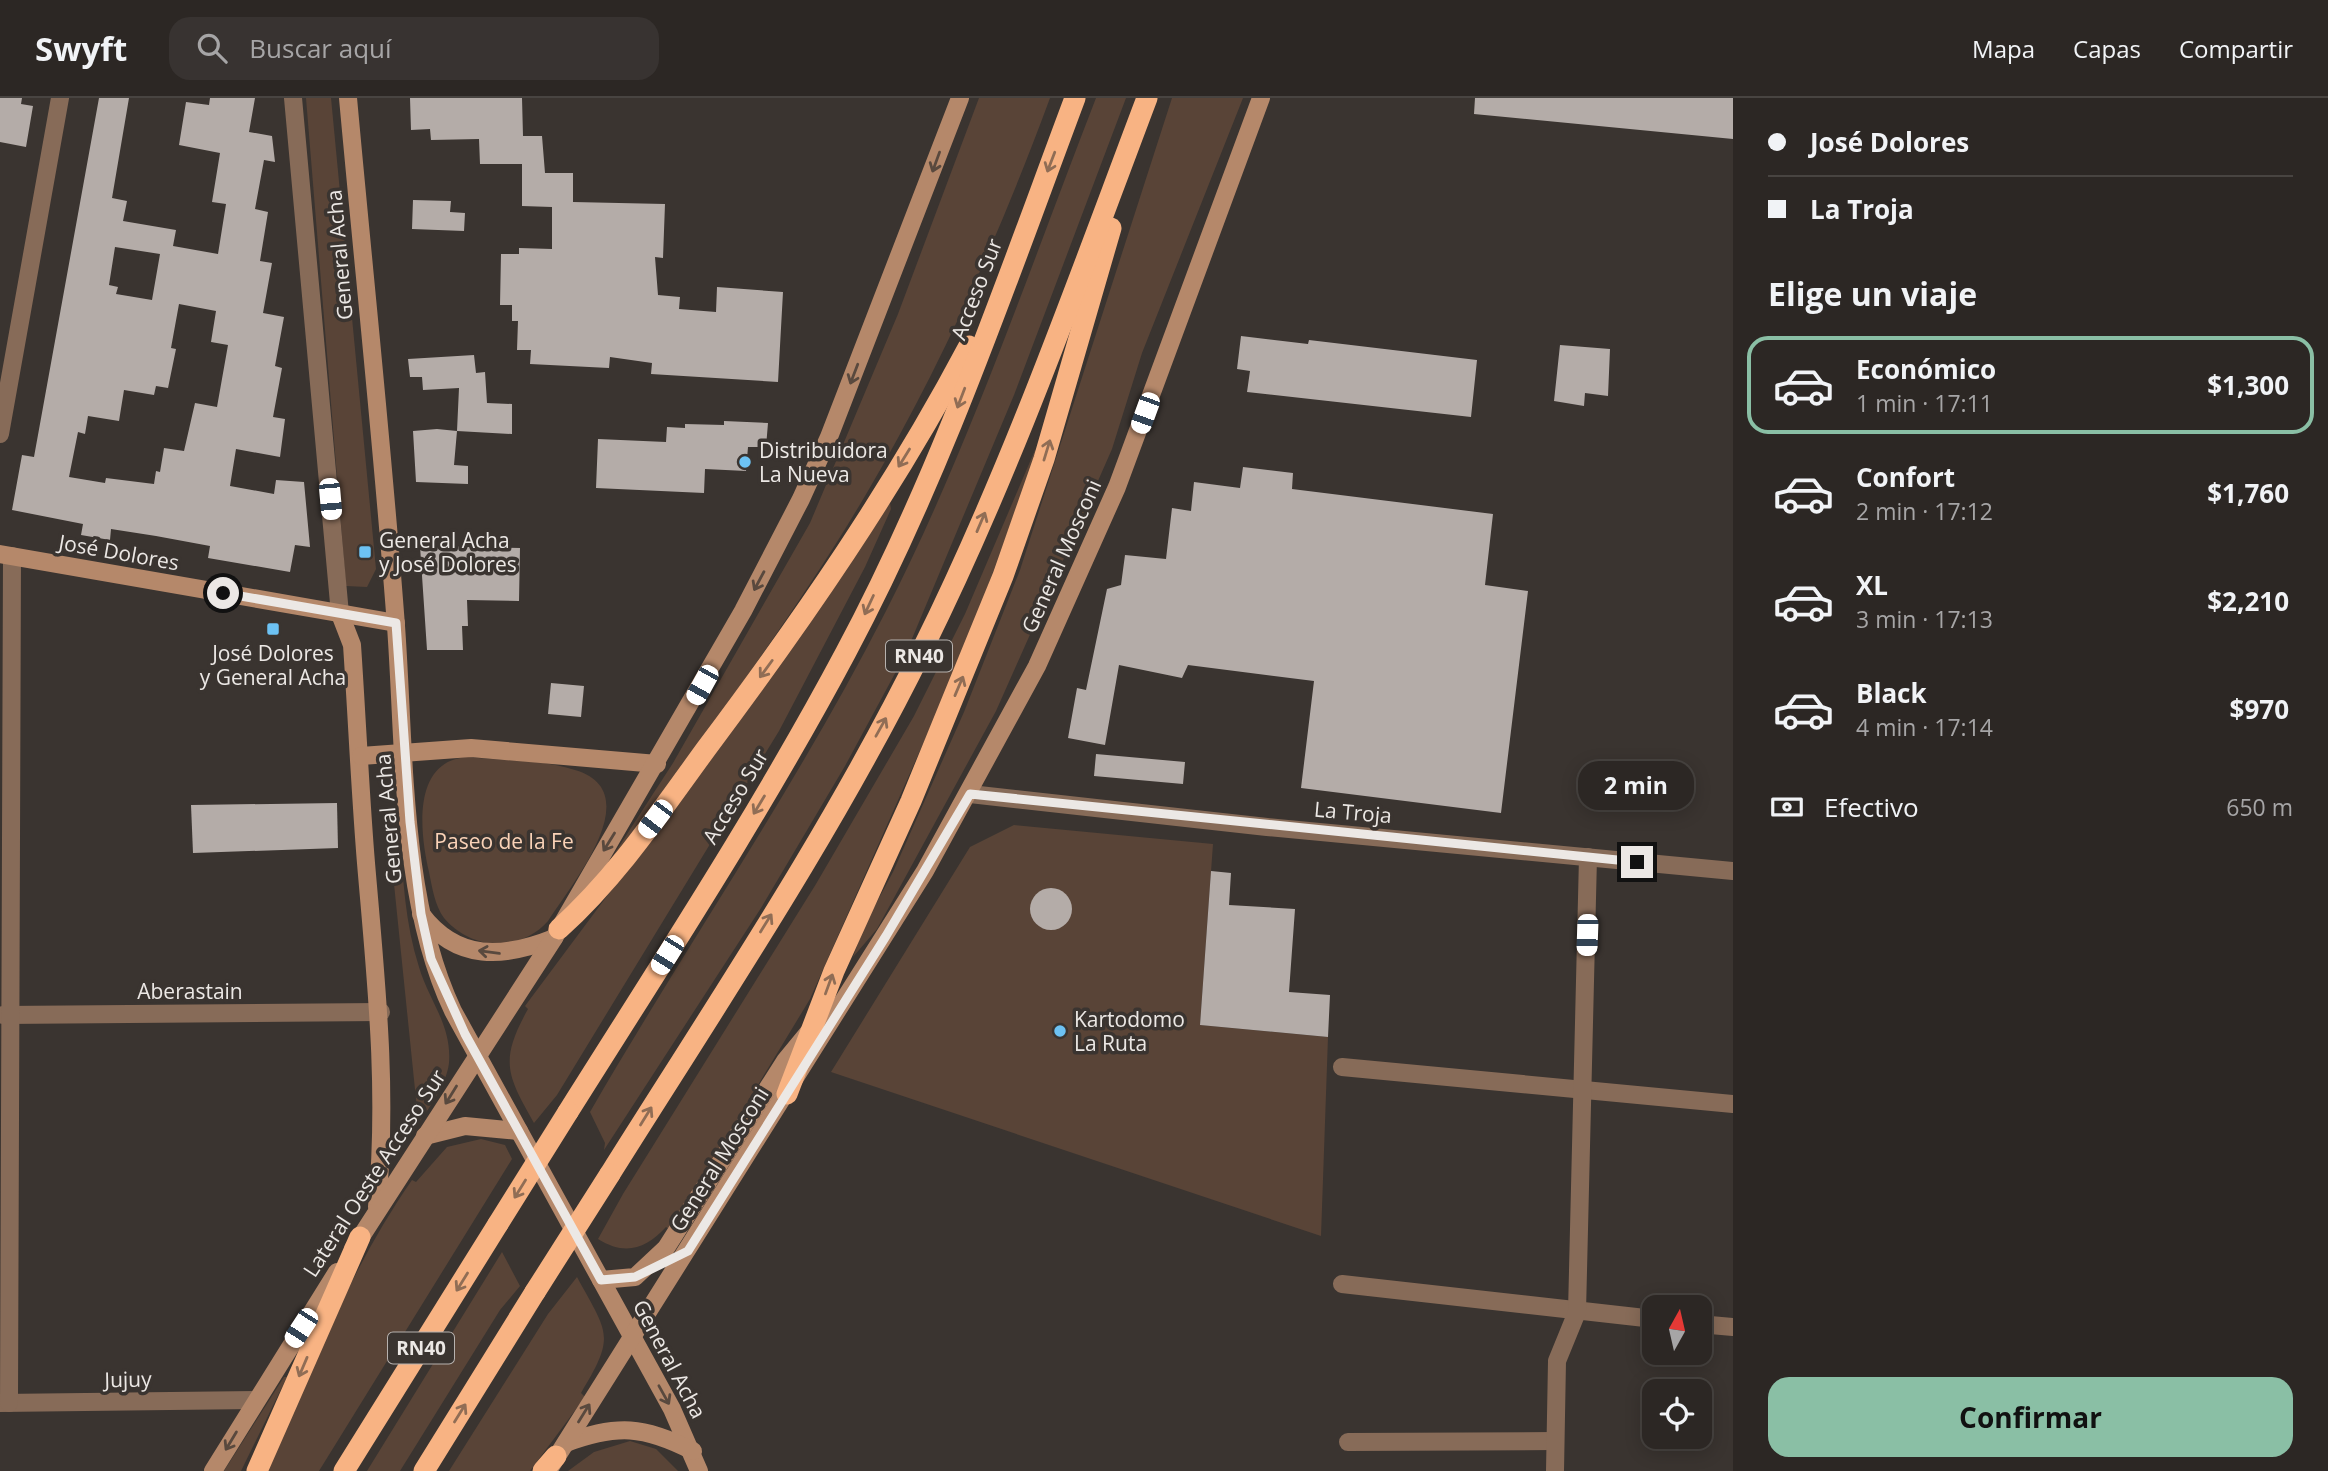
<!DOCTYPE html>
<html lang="es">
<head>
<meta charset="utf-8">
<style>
  body { margin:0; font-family:"Open Sans",sans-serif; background:#383331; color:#f1f3f6; height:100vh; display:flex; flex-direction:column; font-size:26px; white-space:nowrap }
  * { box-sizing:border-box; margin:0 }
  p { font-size:23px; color:#a6a5a6 }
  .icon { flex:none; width:38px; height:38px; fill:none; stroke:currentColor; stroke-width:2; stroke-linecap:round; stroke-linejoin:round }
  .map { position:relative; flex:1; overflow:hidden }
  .sheet { display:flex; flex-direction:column; background:#2c2724; width:595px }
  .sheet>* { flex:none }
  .hud { display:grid; align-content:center; height:154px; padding:0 35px; background:#2c2724 }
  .needle { width:46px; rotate:8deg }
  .buttons { position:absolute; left:1642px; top:1197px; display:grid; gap:14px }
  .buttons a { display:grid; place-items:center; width:70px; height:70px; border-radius:14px; background:#2c2724; box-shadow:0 4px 18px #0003,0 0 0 2px #484441; font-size:35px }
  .end { position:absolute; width:32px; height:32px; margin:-16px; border:9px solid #ece8e5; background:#111; box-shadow:0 0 0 4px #111 }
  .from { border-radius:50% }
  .bubble { position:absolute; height:49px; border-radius:21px; background:#2c2724; box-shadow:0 4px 18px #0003,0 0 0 2px #484441; font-size:23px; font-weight:700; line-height:49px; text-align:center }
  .car { position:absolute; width:21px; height:42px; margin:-21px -10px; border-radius:9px; box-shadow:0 0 5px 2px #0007; background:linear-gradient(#fff 24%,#345 0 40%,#fff 0 76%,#345 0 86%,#fff 0) }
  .hud b { display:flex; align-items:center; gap:24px; height:66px; font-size:26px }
  .hud b+b { border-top:2px solid #484441 }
  .hud i { width:18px; height:18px; background:#f1f3f6 }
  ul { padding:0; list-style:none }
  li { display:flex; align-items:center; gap:21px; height:98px; margin:0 14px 10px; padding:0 21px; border:4px solid transparent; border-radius:21px }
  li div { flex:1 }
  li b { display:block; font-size:26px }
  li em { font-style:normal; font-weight:700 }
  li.on { border-color:#8abfa5 }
  li>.icon { width:63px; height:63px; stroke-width:1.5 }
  h2 { padding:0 35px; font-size:32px; line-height:84px }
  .pay { display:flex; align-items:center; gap:18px; height:77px; padding:0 35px; font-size:26px }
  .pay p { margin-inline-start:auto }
  .action { display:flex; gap:14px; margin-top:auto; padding:14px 35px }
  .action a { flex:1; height:80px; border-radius:21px; background:#8abfa5; color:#111; font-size:28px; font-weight:700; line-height:80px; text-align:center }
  header { display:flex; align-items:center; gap:42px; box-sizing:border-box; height:98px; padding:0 35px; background:#2c2724; border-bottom:2px solid #484441 }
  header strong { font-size:33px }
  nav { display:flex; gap:38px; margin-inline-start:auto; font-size:24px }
  .search { width:490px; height:63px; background:#383331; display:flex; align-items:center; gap:18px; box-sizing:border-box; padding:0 24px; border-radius:21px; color:#a6a5a6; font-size:26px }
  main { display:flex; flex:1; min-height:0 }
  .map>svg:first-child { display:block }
  .green { fill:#594437 }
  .building { fill:#b4aca8; fill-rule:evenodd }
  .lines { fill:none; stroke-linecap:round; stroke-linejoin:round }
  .street { stroke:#876b58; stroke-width:18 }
  .secondary { stroke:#b5886a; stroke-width:18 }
  .highway { stroke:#f8b383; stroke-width:21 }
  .highway-bridge { stroke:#f8b383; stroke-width:21 }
  .oneway { stroke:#59493e }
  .oneway2 { stroke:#906d55 }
  .route { stroke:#ece8e5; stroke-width:9 }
  .poi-dot { fill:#6dc2f3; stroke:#3a3430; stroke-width:2.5 }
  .labels { text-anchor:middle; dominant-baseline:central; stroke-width:7; stroke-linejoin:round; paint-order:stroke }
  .shield { fill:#3a3430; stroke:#b7b2af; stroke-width:2 }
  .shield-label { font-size:19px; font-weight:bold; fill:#ece8e5 }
  .street-label { font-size:21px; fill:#ece8e5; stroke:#3a3430 }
  .poi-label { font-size:21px; fill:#ece8e5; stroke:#3a3430; text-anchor:start }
  .park-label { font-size:21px; fill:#fad2b7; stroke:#3a3430 }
</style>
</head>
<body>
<header>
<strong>Swyft</strong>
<div class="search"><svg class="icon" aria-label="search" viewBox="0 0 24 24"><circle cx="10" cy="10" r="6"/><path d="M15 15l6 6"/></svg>Buscar aquí</div>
<nav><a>Mapa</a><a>Capas</a><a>Compartir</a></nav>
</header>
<main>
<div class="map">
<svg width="1733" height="1373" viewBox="0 0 1733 1373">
  <rect width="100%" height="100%" fill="#3a3430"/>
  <g class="green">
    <polygon points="306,0 331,0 376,471 367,489 346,488"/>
    <path d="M979,0H1050C999,138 940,271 865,398C794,518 709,630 629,744L607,767L673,665L810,425L898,216Z"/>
    <path d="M1096,0H1126L1014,297L906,555L845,668L761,810L604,1052L605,1045L590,1014C687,846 798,686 886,513C970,348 1029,172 1096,0Z"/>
    <polygon points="1172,0 1243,0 1142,255 1112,351 1065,458 996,613 877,831 853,859 864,828 893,774 964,614 1020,472"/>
    <path d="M1035,352L1037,354L978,515L934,621L810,901L670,1132L666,1129C646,1151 625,1158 598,1141L623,1096L816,786L914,618L965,516Z"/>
    <path d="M890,405L891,411L865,469L779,633L557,997L534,1025C507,977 499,963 528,911L525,908L639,755Z"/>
    <path d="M468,659C503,663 542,661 575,672C650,694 570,788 548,823C536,837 519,844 501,846C480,847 457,836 444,820C435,808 432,789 429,774C420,736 411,662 468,659Z"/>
    <polygon points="1014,727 1213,746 1200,927 1328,939 1321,1138 831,974 970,749"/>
    <path d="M400,736C403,781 405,825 419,869C429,903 452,927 449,965C446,990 425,1015 411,1036L417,1011L389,737Z"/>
    <path d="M481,1041L505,1047L512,1061L319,1373H265C310,1274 350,1171 412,1082L416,1084L447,1049Z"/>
    <polygon points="502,1154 520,1188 500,1212 400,1373 367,1373"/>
    <path d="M577,1179C608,1236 616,1237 581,1295L585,1299L530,1373H449L548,1216Z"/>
    <polygon points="284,1279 287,1279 241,1373 224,1373"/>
    <polygon points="630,1343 656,1351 678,1373 568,1373 594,1354"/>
  </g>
  <g class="building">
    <polygon points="0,0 22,0 21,6 33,8 26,49 0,44"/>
    <path d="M99,0H129L112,100L127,103L123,123L176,132L173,148L218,156L226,106L212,104L220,55L179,47L186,4L209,7L210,0H255L249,34L272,38L275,64L264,62L255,111L268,114L260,163L272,165L263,215L284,219L275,268L282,270L273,319L285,321L280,359L236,351L230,388L274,396L276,382L304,384L310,449L295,447L290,474L208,460L210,448L156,438L111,431L110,442L81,437L83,426L12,412L22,357L34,359ZM115,149L160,156L152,202L116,196L118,189L109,187ZM179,206L216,213L211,244L228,247L217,309L195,305L184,353L164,350L160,374L156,373L154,386L106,380L105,385L69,379L78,334L85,336L88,318L119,323L124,292L154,297L156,288L168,290L176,251L171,250Z"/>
    <polygon points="410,0 522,0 523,38 542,38 545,75 573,75 573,104 665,106 663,160 655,159 658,197 680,199 679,211 716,214 717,189 783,194 778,284 651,276 652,265 610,259 609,270 530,266 531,252 517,252 518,223 512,223 512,207 500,207 501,156 519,156 519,150 552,151 552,109 522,108 522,66 480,66 479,41 431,42 430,31 411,32"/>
    <polygon points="1475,0 1733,0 1733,41 1474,16"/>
    <polygon points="413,102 451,103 450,114 465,115 464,133 412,131"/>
    <polygon points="1241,238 1308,246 1309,242 1477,262 1471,319 1247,294 1250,273 1237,271"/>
    <polygon points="1560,247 1610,251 1608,298 1585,295 1584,308 1554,303"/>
    <polygon points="474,257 476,275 485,274 487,305 512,306 512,336 457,333 459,290 423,292 422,279 410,279 408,261"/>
    <polygon points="724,323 768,325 766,349 748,349 746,373 705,371 704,395 596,390 598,341 666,344 667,329 685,330 685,326 724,327"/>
    <polygon points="437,331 457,333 454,367 468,368 468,386 416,384 413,333"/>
    <polygon points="1243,369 1293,375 1292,391 1493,416 1485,487 1528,493 1501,715 1301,690 1314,583 1188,567 1182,580 1119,567 1105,647 1068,640 1077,590 1086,592 1107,491 1121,487 1125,457 1166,461 1172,410 1191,413 1194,384 1240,390"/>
    <polygon points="420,448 520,450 519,503 467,502 468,528 462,528 463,552 427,552"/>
    <polygon points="551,585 584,588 581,619 548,616"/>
    <polygon points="1096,656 1185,664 1183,686 1094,678"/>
    <polygon points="337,705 338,750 193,755 191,707"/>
    <polygon points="1211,773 1231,775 1229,807 1295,811 1289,894 1330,897 1328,939 1200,927"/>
    <circle cx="1051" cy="811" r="21"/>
  </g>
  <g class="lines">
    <g class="street">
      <polyline points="293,0 340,516"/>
      <polyline points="0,336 60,0"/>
      <polyline points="970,696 1267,729 1733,773"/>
      <polyline points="3,917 381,914"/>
      <polyline points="1342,969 1733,1006"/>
      <polyline points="1342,1186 1654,1221"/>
      <polyline points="1699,1226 1733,1229"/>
      <polyline points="0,1305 256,1302"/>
      <polyline points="9,1305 12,458"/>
      <polyline points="1348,1344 1555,1343"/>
      <polyline points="1555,1373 1557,1263 1577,1214 1588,759"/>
    </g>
    <g class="secondary">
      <path d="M348,0C364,176 383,352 396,528C405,651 400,801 453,913L672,1311L699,1373"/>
      <polyline points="0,456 396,525"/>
      <path d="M340,516L352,547C357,620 360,692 366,765C376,883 388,990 377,1109"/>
      <polyline points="361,658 471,650 657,666"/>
      <path d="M421,816C457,864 504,860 554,840"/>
      <polyline points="425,1038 465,1028 519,1033"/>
      <polyline points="353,1151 554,840 743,513 801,401 829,339 960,0"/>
      <polyline points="601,1182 635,1179 666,1150 785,963 808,935"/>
      <path d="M566,1345C617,1326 644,1328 693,1353"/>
      <polyline points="551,1368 925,773 1037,568 1117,389 1261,0"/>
      <polyline points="213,1373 337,1174"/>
    </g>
    <g class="highway">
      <path d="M559,831C617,779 660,714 706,651C802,523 894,390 969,248"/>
      <polyline points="787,996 834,873 911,703 1003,478 1044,361 1111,130"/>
      <path d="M568,1014C663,863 762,712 846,554C940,378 1005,187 1075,0"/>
      <path d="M610,1076C718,904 833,733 923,550C1011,373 1077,185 1147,0"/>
      <polyline points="257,1373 360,1139"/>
      <polyline points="344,1373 498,1126"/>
      <polyline points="424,1373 535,1194"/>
      <polyline points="543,1373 556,1358"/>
    </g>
    <g class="highway-bridge">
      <polyline points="498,1126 568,1014"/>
      <polyline points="535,1194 610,1076"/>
    </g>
  </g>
  <defs><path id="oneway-shaft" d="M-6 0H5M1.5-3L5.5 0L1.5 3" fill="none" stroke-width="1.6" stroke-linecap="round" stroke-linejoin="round" transform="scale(1.75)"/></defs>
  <g class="oneway">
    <use href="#oneway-shaft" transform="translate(936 64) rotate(110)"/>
    <use href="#oneway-shaft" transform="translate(854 276) rotate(111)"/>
    <use href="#oneway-shaft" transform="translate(759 483) rotate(118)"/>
    <use href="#oneway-shaft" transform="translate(609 744) rotate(122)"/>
    <use href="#oneway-shaft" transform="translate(489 854) rotate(-172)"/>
    <use href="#oneway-shaft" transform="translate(451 997) rotate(122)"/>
    <use href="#oneway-shaft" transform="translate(664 1297) rotate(61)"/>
    <use href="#oneway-shaft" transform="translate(584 1315) rotate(-58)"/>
    <use href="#oneway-shaft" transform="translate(231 1343) rotate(121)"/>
  </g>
  <g class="oneway2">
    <use href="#oneway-shaft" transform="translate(1051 64) rotate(111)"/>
    <use href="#oneway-shaft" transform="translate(961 300) rotate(111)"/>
    <use href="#oneway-shaft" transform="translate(1047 352) rotate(-73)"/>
    <use href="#oneway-shaft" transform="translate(904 360) rotate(122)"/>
    <use href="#oneway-shaft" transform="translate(981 424) rotate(-67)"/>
    <use href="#oneway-shaft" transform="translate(869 507) rotate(115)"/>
    <use href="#oneway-shaft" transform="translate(766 571) rotate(126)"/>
    <use href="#oneway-shaft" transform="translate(959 588) rotate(-67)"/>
    <use href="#oneway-shaft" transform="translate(881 629) rotate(-61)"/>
    <use href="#oneway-shaft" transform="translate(759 707) rotate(121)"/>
    <use href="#oneway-shaft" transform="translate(766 825) rotate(-58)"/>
    <use href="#oneway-shaft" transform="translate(829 886) rotate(-70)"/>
    <use href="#oneway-shaft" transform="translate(646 1018) rotate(-58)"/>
    <use href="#oneway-shaft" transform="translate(520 1091) rotate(122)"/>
    <use href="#oneway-shaft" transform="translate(462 1184) rotate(122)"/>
    <use href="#oneway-shaft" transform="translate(303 1269) rotate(113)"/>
    <use href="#oneway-shaft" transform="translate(460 1315) rotate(-58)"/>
  </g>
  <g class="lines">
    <polyline class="route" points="223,495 396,525 410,724 421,816 431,861 465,936 601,1182 635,1179 688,1153 886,838 970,696 1637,764"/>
  </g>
  <g class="poi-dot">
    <circle cx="745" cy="364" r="7"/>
    <rect x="358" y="447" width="14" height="14" rx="3.5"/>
    <rect x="266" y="524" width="14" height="14" rx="3.5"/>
    <circle cx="1060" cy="933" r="7"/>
  </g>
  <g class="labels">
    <g class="shield">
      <rect x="886" y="542.5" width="66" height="31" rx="5"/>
      <rect x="388" y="1234.5" width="66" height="31" rx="5"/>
    </g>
    <g class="shield-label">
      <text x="919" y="558">RN40</text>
      <text x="421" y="1250">RN40</text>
    </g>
    <g class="street-label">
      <text transform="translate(339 157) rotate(-95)">General Acha</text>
      <text transform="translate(976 191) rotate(-69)">Acceso Sur</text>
      <text transform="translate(119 454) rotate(10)">José Dolores</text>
      <text transform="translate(1061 458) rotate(-66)">General Mosconi</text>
      <text transform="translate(735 698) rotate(-59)">Acceso Sur</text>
      <text transform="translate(1353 714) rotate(5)">La Troja</text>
      <text transform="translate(388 721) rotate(-95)">General Acha</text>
      <text x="190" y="893">Aberastain</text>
      <text transform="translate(719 1061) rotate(-58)">General Mosconi</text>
      <text transform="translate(374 1075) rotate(-57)">Lateral Oeste Acceso Sur</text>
      <text transform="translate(670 1261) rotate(62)">General Acha</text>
      <text transform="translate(128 1281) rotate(-1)">Jujuy</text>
    </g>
    <g class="poi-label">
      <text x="759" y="352">Distribuidora<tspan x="759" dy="24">La Nueva</tspan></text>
      <text x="379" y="442">General Acha<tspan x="379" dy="24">y José Dolores</tspan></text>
      <text x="273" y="555" text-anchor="middle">José Dolores<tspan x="273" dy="24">y General Acha</tspan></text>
      <text x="1074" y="921">Kartodomo<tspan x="1074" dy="24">La Ruta</tspan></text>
    </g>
    <g class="park-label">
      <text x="504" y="743">Paseo de la Fe</text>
    </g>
  </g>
</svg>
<div class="buttons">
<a><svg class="needle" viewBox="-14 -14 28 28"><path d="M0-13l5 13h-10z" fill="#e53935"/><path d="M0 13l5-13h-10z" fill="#a6a5a6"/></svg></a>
<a><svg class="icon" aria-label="locate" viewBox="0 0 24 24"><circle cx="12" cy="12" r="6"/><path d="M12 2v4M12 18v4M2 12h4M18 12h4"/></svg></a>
</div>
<i class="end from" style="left:223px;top:495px"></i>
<i class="end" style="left:1637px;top:764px"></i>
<div class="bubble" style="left:1578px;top:663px;width:116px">2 min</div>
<i class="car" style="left:1145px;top:315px;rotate:200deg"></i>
<i class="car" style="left:330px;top:401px;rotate:175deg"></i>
<i class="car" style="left:702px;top:587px;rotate:209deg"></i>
<i class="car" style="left:655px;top:721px;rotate:217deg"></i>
<i class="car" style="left:1587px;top:837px;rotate:182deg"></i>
<i class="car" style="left:667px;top:857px;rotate:212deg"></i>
<i class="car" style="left:301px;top:1230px;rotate:213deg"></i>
</div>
<section class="sheet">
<div class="hud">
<b><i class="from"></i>José Dolores</b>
<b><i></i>La Troja</b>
</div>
<h2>Elige un viaje</h2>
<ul>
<li class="on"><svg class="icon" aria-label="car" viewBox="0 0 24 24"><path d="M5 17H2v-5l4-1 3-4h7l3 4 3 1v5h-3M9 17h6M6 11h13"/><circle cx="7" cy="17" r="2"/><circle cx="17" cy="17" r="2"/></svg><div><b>Económico</b><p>1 min · 17:11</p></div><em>$1,300</em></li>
<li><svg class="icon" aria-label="car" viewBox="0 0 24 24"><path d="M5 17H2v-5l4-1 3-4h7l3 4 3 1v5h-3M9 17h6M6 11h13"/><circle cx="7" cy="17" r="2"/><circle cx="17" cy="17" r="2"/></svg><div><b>Confort</b><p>2 min · 17:12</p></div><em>$1,760</em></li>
<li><svg class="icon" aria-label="car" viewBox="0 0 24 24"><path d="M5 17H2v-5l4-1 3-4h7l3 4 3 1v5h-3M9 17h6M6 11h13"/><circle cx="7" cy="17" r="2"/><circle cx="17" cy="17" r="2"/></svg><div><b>XL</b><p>3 min · 17:13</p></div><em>$2,210</em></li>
<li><svg class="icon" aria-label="car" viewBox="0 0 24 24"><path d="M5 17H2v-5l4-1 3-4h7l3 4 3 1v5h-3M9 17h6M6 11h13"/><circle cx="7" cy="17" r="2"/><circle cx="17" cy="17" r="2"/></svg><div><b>Black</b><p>4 min · 17:14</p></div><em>$970</em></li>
</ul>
<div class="pay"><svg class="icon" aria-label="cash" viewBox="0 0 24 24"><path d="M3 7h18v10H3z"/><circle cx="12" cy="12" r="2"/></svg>Efectivo<p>650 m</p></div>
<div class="action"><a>Confirmar</a></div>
</section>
</main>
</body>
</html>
